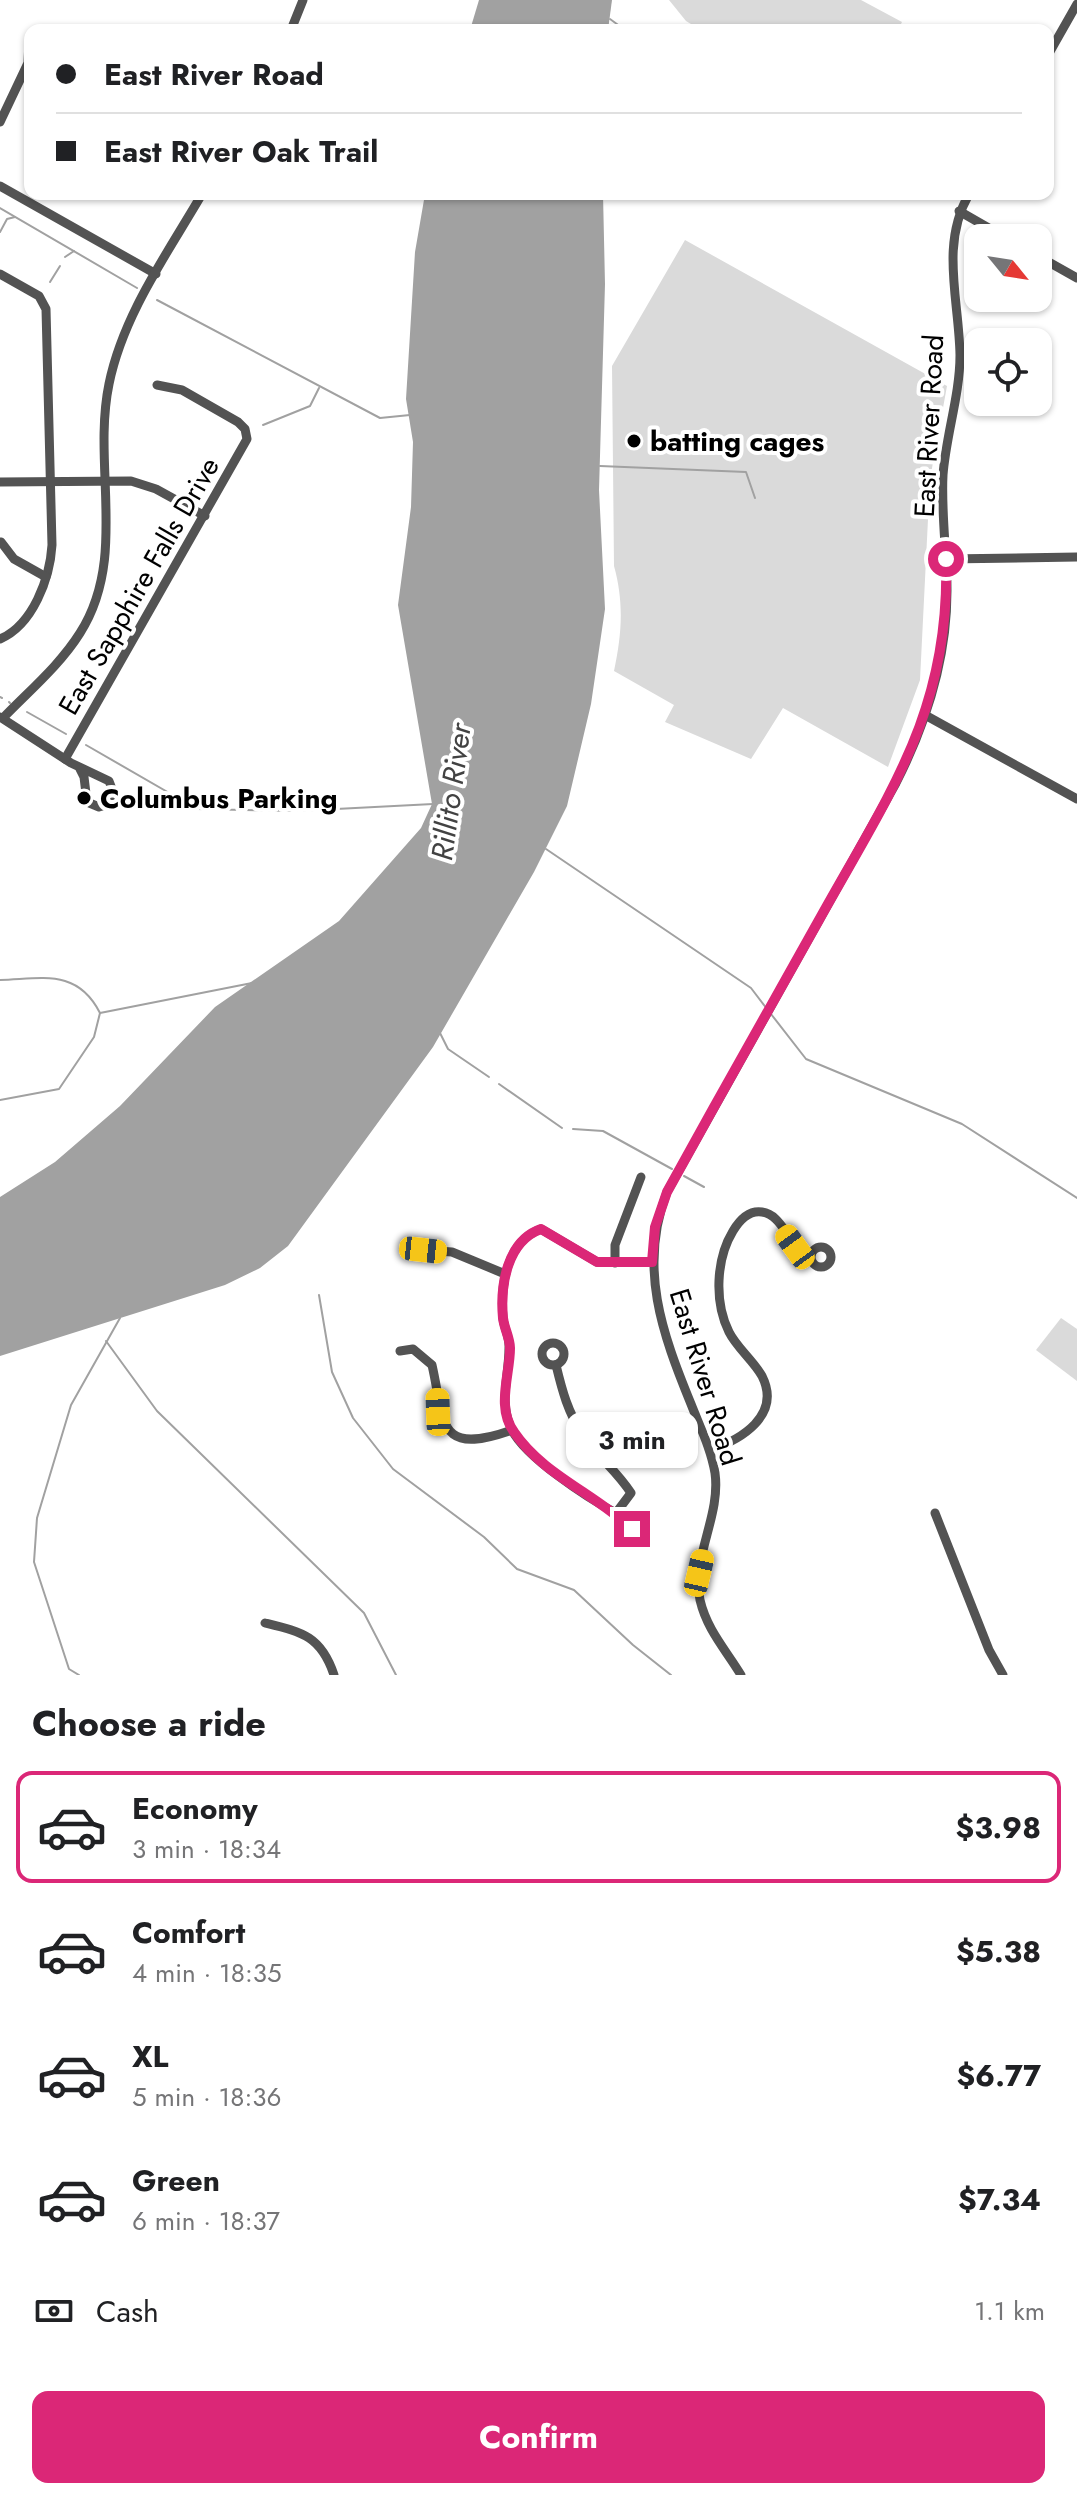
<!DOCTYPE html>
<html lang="en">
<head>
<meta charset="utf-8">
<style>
  body { margin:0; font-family:Jost,sans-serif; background:#f6f6f6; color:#202124; height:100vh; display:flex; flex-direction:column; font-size:30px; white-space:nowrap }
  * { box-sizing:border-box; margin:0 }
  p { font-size:26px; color:#757577 }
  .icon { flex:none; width:44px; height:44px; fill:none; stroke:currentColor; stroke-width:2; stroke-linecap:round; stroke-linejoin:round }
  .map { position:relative; height:1675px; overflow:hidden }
  .details { display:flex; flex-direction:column; background:#fff; flex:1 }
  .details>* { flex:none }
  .banner { position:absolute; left:24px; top:24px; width:1030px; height:176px; border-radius:16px; box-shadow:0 2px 6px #0004; display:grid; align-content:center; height:176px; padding:0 32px; background:#fff }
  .needle { width:52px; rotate:120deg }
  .buttons { position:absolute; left:964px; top:224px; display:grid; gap:16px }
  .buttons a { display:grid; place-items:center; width:88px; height:88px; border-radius:16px; background:#fff; box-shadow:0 2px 6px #0004; font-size:40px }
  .end { position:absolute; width:36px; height:36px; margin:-18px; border:10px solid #db2777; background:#fff; box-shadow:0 0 0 4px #fff }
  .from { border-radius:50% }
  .bubble { position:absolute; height:56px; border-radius:16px; background:#fff; box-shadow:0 2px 6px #0004; font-size:26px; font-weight:700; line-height:56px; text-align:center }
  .car { position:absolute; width:24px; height:48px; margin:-24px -12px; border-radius:10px; box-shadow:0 0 6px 2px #0007; background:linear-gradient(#f5c518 24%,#345 0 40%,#f5c518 0 76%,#345 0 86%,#f5c518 0) }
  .banner b { display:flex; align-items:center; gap:28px; height:76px; font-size:30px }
  .banner b+b { border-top:2px solid #e0e0e0 }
  .banner i { width:20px; height:20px; background:#202124 }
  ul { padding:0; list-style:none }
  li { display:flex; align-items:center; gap:24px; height:112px; margin:0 16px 12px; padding:0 16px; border:4px solid transparent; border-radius:16px }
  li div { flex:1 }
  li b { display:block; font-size:30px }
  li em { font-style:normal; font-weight:700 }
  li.current { border-color:#db2777 }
  li>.icon { width:72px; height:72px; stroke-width:1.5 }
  h2 { padding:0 32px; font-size:36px; line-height:96px }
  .pay { display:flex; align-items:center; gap:20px; height:88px; padding:0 32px; font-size:30px }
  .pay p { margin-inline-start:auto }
  .button { display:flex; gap:16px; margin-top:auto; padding:16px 32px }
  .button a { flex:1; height:92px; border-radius:16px; background:#db2777; color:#fff; font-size:32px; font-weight:700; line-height:92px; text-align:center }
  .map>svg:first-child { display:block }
  .green { fill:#dadada }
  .water { fill:#a1a1a1 }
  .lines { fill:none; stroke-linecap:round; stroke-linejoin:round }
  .stream { stroke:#a1a1a1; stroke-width:2 }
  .minor { stroke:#535353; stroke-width:9 }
  .route { stroke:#db2777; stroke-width:10 }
  .poi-dot { fill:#000; stroke:#fff; stroke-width:3 }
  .labels { text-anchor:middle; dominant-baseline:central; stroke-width:8; stroke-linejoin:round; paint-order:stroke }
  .street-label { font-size:28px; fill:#000; stroke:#fff }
  .poi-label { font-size:28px; font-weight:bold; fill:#000; stroke:#fff; text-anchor:start }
  .water-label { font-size:30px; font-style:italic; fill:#424242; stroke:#fff }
</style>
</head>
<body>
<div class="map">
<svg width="1077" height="1675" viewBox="0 0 1077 1675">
  <rect width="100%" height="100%" fill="#fff"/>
  <g class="green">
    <polygon points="669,0 861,0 902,22 898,30 701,30 686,21"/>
    <path d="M685,240L947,386L930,479L920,680L888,767L783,708L751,759L665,722L674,705L614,671C622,634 624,602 614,566L612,366Z"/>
    <polygon points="1061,1318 1077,1329 1077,1381 1036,1350"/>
  </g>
  <g class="water">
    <polygon points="479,0 612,0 608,30 470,30"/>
    <polygon points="425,194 603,194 605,284 599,490 605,609 591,704 567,806 534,872 433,1047 288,1246 260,1268 225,1285 0,1356 0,1197 55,1162 120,1106 215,1007 339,921 421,828 432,804 398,605 411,507 413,442 406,399 415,252"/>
  </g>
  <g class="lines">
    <g class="stream">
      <polyline points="610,19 625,30"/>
      <polyline points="0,208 137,288"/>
      <polyline points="0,232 7,219 15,217"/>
      <polyline points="65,257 74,251"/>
      <polyline points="50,282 60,266"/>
      <polyline points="157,300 380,418 410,415"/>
      <polyline points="263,425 310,406 319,388"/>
      <polyline points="600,466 746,472 755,498"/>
      <polyline points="0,697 2,698"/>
      <polyline points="9,702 10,703"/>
      <polyline points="27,712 66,734"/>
      <polyline points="86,745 197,809 297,811 433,804"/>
      <polyline points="546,849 751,988 767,1009"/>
      <path d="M0,980C42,979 77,968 100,1013L94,1037L59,1089L0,1100"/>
      <polyline points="100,1013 252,983"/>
      <polyline points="771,1014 806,1059 962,1124 1077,1198"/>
      <polyline points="440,1033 448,1049 489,1077"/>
      <polyline points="499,1084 562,1128"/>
      <polyline points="573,1129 603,1131 672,1169"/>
      <polyline points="684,1176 704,1187"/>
      <polyline points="319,1295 332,1372 353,1418 393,1469 484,1537 517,1569 574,1590 633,1645 671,1675"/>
      <polyline points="106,1341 157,1411 364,1613 396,1675"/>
      <polyline points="79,1675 69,1669 34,1562 37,1518 71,1405 120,1318"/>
    </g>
    <g class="minor">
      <polyline points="291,30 303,0"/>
      <polyline points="1048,55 1077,4"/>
      <polyline points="0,122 28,63 29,41"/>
      <polyline points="0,186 156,274"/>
      <polyline points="959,211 1006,238"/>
      <polyline points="1038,256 1077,278"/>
      <path d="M0,274L39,296L46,309L52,545C50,578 33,625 0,639"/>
      <polyline points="0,482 131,481 156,489 205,516"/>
      <polyline points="1,542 14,559 46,577"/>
      <polyline points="946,559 1077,557"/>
      <polyline points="925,715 1077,799"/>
      <polyline points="0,717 71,763 109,781 114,794 106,805 99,807 87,802 84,777 79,767"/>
      <path d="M3,718C29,691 60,665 80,633C128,558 92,466 109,384C123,315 167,254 202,194"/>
      <polyline points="65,759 247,439 245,429 238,422 182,390 157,385"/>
      <circle cx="821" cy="1257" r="10"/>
      <polyline points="423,1250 452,1252 505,1274"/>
      <polyline points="615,1263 615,1245 641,1177"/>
      <circle cx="553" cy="1354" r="11"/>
      <path d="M400,1351L413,1349L432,1365C445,1422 436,1457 512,1430"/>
      <path d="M556,1365C562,1390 568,1413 583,1435C597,1456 617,1471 631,1493L616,1513C589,1499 523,1456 511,1428C499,1401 509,1376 509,1348C510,1338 504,1328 503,1318C500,1285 507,1241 541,1229L597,1262H652"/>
      <path d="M710,1450C740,1440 782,1416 762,1376C753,1360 737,1348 729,1332C714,1302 716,1259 733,1231C739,1221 749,1210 762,1212C784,1215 788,1248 811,1254"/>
      <polyline points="616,1513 643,1534"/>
      <polyline points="935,1513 989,1650 1003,1675"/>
      <path d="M265,1623C302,1632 321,1636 334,1675"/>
      <path d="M741,1675C726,1650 707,1630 700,1600C691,1558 721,1516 715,1473C711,1449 700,1427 691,1404C662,1333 638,1267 667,1192L896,783C926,724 947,658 947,591C947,553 941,513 943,475C946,435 960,395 960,355C959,299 940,245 969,194"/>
    </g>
  </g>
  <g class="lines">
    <path class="route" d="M632,1529C596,1494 543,1475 514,1432C496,1407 510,1375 510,1348C510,1338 504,1328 503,1318C500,1285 507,1241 541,1229L597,1262H652L655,1227L667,1192C717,1101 768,1011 819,920C889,794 951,710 946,559"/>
  </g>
  <g class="poi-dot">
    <circle cx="634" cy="441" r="8"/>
    <circle cx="84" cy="798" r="8"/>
  </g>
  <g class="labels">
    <g class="street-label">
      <text transform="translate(929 426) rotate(-87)">East River Road</text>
      <text transform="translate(139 586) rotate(-60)">East Sapphire Falls Drive</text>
      <text transform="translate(705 1377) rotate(73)">East River Road</text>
    </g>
    <g class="poi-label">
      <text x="650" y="441">batting cages</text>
      <text x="100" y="798">Columbus Parking</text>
    </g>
    <g class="water-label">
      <text transform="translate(451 792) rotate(-82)">Rillito River</text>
    </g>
  </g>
</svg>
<div class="buttons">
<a><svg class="needle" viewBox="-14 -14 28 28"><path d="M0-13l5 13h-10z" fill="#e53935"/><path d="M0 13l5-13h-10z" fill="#757577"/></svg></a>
<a><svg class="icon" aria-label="locate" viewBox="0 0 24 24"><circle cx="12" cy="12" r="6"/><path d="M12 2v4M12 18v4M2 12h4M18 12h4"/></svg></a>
</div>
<i class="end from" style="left:946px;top:559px"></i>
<i class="end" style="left:632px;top:1529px"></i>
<div class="bubble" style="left:566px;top:1412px;width:132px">3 min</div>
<i class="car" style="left:795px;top:1247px;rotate:324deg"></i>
<i class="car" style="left:423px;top:1250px;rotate:96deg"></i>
<i class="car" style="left:438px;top:1412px;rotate:358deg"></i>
<i class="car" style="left:699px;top:1573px;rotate:13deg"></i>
<div class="banner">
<b><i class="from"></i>East River Road</b>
<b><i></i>East River Oak Trail</b>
</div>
</div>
<section class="details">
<h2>Choose a ride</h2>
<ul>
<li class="current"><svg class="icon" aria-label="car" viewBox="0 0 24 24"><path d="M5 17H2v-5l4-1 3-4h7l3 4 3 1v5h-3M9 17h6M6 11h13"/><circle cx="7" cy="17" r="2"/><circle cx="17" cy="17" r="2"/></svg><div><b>Economy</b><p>3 min · 18:34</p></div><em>$3.98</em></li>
<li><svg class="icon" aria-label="car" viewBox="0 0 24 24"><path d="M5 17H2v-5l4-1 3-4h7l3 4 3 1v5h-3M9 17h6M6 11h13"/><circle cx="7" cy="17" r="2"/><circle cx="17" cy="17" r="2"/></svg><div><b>Comfort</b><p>4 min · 18:35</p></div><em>$5.38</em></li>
<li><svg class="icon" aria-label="car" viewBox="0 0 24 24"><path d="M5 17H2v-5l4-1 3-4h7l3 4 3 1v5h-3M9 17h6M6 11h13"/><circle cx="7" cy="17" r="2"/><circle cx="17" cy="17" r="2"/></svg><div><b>XL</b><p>5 min · 18:36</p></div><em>$6.77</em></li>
<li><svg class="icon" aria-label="car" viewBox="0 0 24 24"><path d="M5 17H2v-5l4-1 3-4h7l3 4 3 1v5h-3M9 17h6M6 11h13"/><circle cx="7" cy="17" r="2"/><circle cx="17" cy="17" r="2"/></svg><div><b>Green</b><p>6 min · 18:37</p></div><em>$7.34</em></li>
</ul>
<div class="pay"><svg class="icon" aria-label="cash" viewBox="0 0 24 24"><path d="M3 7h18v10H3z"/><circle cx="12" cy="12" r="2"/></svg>Cash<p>1.1 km</p></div>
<div class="button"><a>Confirm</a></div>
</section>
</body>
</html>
